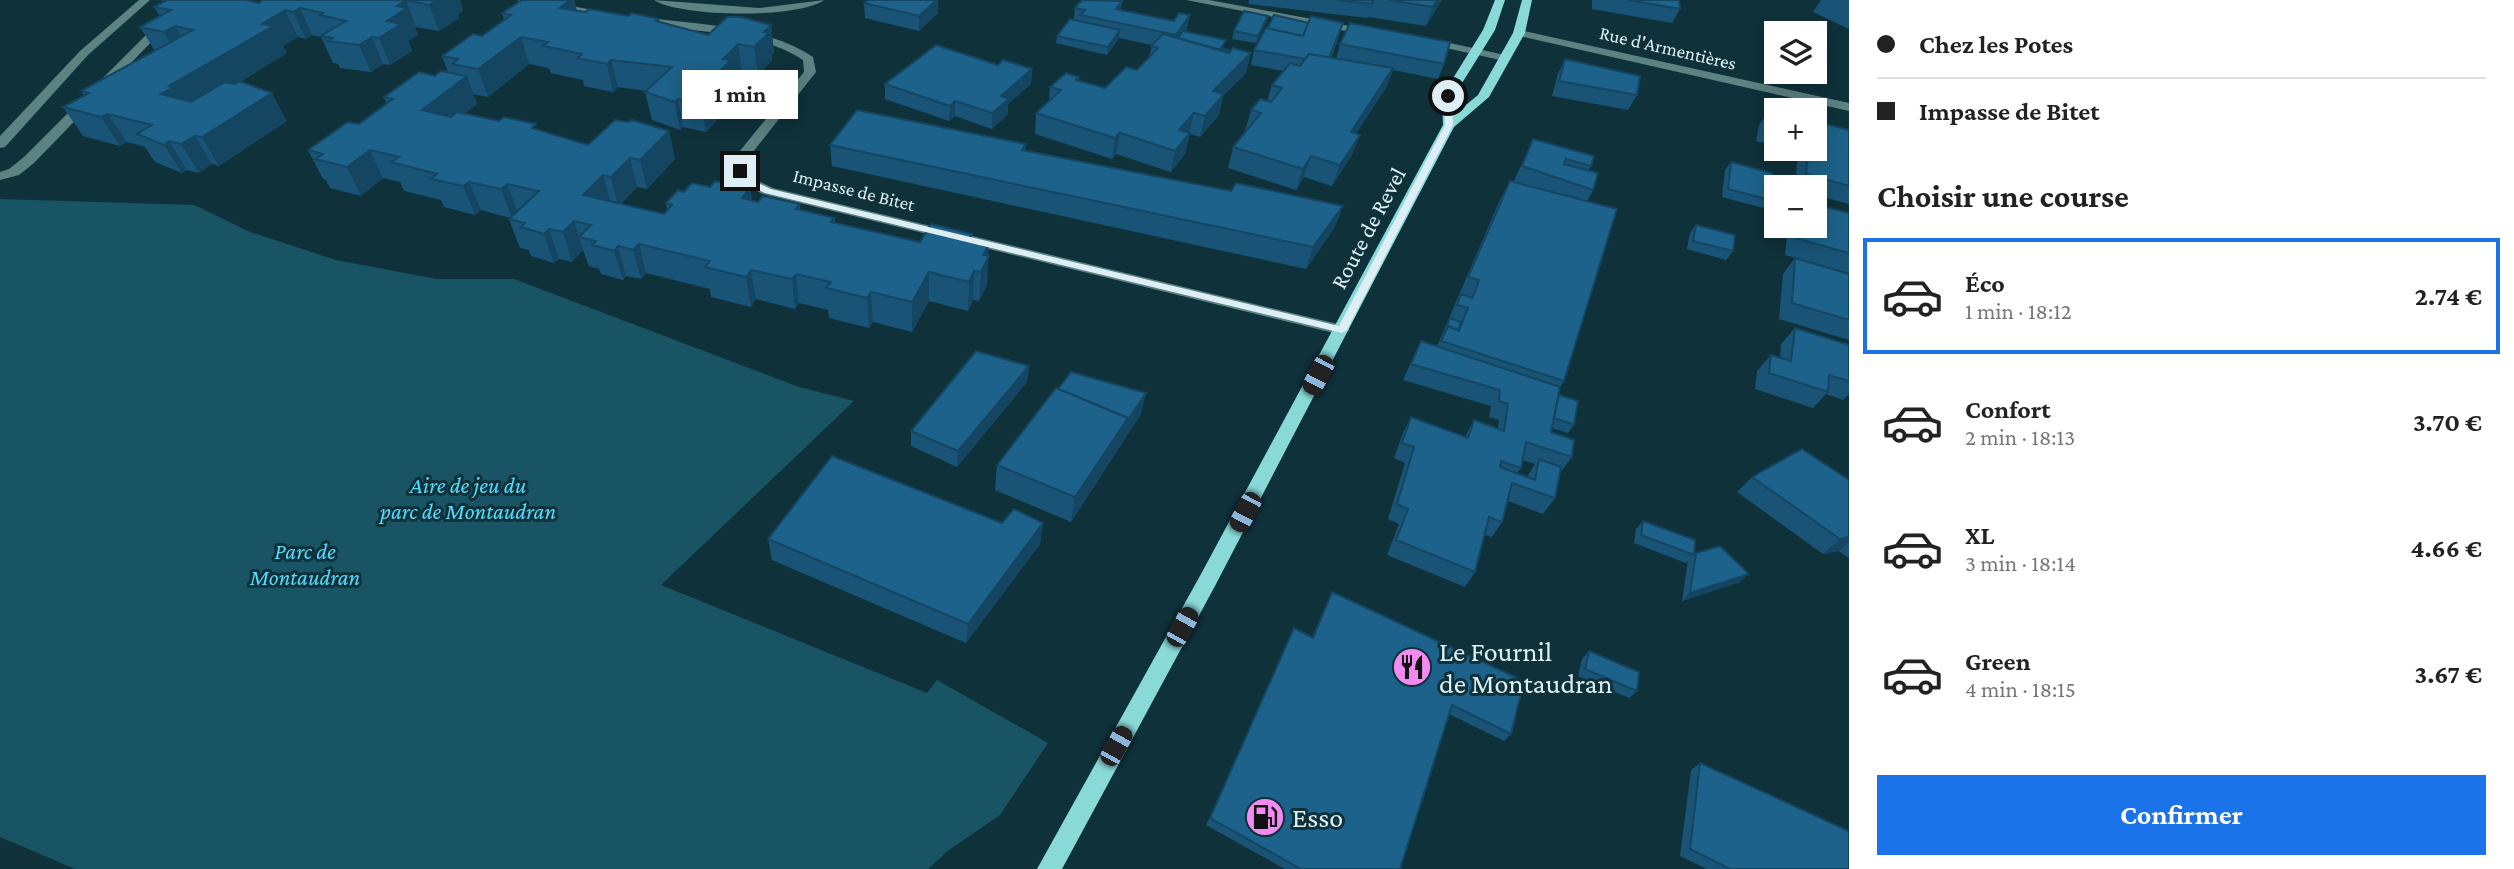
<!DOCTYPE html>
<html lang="fr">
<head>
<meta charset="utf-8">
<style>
  body { margin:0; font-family:"Crimson Pro",serif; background:#f6f6f6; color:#222; height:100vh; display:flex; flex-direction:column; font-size:26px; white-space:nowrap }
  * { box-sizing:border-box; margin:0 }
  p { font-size:23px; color:#767676 }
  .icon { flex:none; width:38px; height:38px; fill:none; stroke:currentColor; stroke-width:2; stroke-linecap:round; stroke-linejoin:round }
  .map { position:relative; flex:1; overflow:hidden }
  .side { display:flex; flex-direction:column; background:#fff; width:665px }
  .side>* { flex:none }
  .hud { display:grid; align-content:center; height:154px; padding:0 28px; background:#fff }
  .buttons { position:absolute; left:1764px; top:21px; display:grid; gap:14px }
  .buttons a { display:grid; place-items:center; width:63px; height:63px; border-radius:0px; background:#fff; box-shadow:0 4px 18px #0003; font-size:35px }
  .end { position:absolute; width:32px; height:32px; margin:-16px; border:9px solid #ddeff4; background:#111; box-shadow:0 0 0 4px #111 }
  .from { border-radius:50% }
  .bubble { position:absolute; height:49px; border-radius:0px; background:#fff; box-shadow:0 4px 18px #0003; font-size:23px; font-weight:700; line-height:49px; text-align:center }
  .car { position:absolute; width:21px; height:42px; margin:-21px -10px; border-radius:9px; box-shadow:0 0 5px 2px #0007; background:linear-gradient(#222 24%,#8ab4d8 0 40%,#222 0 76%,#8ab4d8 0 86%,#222 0) }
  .hud b { display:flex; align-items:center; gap:24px; height:66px; font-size:26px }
  .hud b+b { border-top:2px solid #e0e0e0 }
  .hud i { width:18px; height:18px; background:#222 }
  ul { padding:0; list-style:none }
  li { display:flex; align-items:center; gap:21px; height:116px; margin:0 14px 10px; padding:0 14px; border:4px solid transparent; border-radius:0px }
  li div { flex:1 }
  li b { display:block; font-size:26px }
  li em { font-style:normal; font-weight:700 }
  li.on { border-color:#1a73e8 }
  li>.icon { width:63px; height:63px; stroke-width:1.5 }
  h2 { padding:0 28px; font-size:32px; line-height:84px }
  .action { display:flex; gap:14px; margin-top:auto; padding:14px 28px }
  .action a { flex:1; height:80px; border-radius:0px; background:#1a73e8; color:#fff; font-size:28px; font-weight:700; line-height:80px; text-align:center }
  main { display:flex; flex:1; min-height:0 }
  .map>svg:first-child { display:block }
  .green { fill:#185463 }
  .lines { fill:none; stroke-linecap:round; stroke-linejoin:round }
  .minor { fill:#5c8282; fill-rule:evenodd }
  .major { fill:#88d9d8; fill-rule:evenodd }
  .wall { fill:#195477; fill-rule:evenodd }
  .shaded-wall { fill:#144561 }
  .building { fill:#1d628a; stroke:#144561; stroke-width:2 }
  .route { fill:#ddeff4 }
  .labels { text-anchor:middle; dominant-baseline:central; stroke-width:6; stroke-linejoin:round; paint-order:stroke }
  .far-street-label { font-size:19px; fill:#ddeff4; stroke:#0f313a }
  .street-label { font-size:23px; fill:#ddeff4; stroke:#0f313a }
  .park-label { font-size:23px; font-style:italic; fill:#54dafb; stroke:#0f313a }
  .near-poi-label { font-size:28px; fill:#ddeff4; stroke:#0f313a; text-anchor:start }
</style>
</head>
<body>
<main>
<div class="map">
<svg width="1849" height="869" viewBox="0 0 1849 869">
  <rect width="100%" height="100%" fill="#0f313a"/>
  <polygon class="green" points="0,199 194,205 250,232 336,260 437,279 514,279 799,387 854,401 661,585 927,693 937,680 1048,743 1000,815 949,850 928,869 75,869 0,837"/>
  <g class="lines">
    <g class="minor">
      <polygon points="139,0 150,0 88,55 5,147 0,148 0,136 80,51"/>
      <polygon points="516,0 541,0 613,14 608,17"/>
      <path d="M654,0L759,8L824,0C799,19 678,17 654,0Z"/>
      <polygon points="1186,0 1209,0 1371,30 1377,33 1371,36"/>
      <path d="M643,17C698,25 765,25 813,57L816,72L749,157L747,171L754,179L773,188L1342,325L1350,330L1342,335L763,194C745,185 732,179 735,157L804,72L803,60C756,29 693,34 639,22V18Z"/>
      <polygon points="161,24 171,26 160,33 34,163 19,175 0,180 0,172 9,169 24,157 152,29"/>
      <polygon points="1519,30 1849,103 1849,111 1515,35 1515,31"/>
      <polygon points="1427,38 1505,55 1511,58 1505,61 1423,43 1421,41"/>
    </g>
    <polygon class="major" points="1495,0 1505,0 1495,30 1454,96 1455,114 1478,95 1513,33 1522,0 1532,0 1525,33 1489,97 1454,127 1215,586 1062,869 1037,869 1201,574 1443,125 1442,96 1483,30"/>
  </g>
  <g class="wall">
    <polygon points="161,0 259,3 460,0 463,11 458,14 459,18 439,31 416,27 415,28 418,35 408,41 412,51 390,65 383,64 371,72 340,68 338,64 333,63 321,37 312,35 306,39 298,37 283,46 287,53 240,82 287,121 219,166 212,164 199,173 187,170 182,173 155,162 145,147 127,142 120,146 83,136 63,107 84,96 81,91 155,51 140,27 160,16 154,7 162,2"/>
    <polygon points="522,0 574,0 577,11 659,19 660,22 708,35 771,25 774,52 772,55 772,60 758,75 742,71 734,79 735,88 728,95 730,106 706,132 683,127 680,130 652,120 645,92 647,91 618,87 613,92 584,86 583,80 551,73 549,68 529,64 488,97 473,94 477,104 465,113 538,130 588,145 669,131 675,159 647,189 637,187 621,204 664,214 667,210 666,203 684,192 710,187 750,188 752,201 758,202 800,204 800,210 835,218 835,223 920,242 972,240 988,256 987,285 979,301 973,300 968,311 929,301 912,332 873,322 869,328 829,318 828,310 799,303 795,309 756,299 751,307 711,297 710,289 646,273 641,279 626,276 623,280 601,274 599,269 589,266 583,250 572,262 559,259 554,263 531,256 529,250 520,248 509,219 510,218 481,210 475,215 444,207 441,200 404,191 400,182 383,178 361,196 330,188 325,179 323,179 308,150 359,124 387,104 384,97 435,76 448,72 442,56 482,36 504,20 502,13"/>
    <polygon points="1082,0 1122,0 1121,10 1187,30 1186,31 1224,49 1246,73 1223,96 1219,115 1200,137 1190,134 1185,154 1171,172 1116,154 1112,159 1035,134 1036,113 1049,101 1050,87 1079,77 1079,81 1105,88 1137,70 1149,58 1152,45 1119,38 1107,55 1056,43 1057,36 1074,20 1075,8"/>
    <polygon points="1249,0 1442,0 1426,26 1368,17 1367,18 1248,4"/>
    <polygon points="1592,0 1679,0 1680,9 1672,23 1592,9"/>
    <polygon points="1821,0 1849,0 1849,29 1813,12"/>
    <polygon points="864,3 938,13 919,31 865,18"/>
    <polygon points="1268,16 1266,23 1256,43 1232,39 1234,31"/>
    <polygon points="1339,37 1331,58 1336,59 1340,44 1444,64 1438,79 1393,70 1386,88 1356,133 1352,155 1332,186 1304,177 1296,190 1228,168 1233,147 1246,131 1245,131 1251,110 1267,101 1272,85 1283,71 1251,65 1254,50"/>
    <polygon points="1565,59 1637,95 1628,110 1552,96 1558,74"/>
    <polygon points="998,65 1032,69 1031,84 1008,104 1008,114 992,129 955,116 949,121 885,99 885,84"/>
    <polygon points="1769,110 1776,112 1776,146 1756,141 1759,125"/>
    <polygon points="1849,130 1849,204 1815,195 1815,187 1795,187 1798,152 1786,149 1815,149"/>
    <path d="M1533,139L1591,166L1588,170L1593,190L1587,201L1564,381L1560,387L1559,395L1574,425L1568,433L1552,428L1551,432L1572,457L1560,473L1555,498L1543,514L1508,501L1502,522L1492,537L1485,535L1475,572L1465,587L1387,555L1399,524L1388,519L1405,463L1394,458L1403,433L1411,417L1465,437L1474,420L1498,429L1499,420L1489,417L1491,406L1403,380L1421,341L1437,346L1499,202L1510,181H1514ZM1522,460L1535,464L1527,477L1517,473L1521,468Z"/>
    <polygon points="1026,144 1025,151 1335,227 1306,269 832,166 830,145"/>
    <polygon points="1731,162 1769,200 1763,208 1722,197 1725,170"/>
    <polygon points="1849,213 1849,273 1785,255 1788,226 1815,226"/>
    <polygon points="1696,225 1733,251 1726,260 1687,249 1690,233"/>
    <polygon points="1795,258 1849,320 1849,340 1779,319 1783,274"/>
    <polygon points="1795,328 1849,345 1849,394 1843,400 1826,394 1813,408 1755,389 1757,371 1771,355 1780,358 1781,344"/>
    <polygon points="1029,366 1027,382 957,467 911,446 911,431"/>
    <polygon points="1141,414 1071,522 995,490 997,465"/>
    <polygon points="1752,477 1849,480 1849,558 1839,551 1823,554 1737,492"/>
    <polygon points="1643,521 1694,555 1686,563 1634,543 1636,529"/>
    <polygon points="1002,523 1043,523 1040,544 966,643 772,560 768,539"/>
    <polygon points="1696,553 1740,582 1682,601 1688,561"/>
    <polygon points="1332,592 1511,734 1504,741 1449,714 1400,869 1285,869 1206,825 1294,628 1312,637"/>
    <polygon points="1589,651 1637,691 1629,698 1578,676 1582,659"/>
    <polygon points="1700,763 1849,869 1707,869 1680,856 1691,770"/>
  </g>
  <g class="shaded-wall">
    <polygon points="406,0 416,27 415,28 418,35 408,41 412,51 390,65 379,38 387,21 397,6"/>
    <polygon points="437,0 460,0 463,11 458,14 459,18 439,31 429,5"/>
    <polygon points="570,0 574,0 580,24 560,8"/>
    <polygon points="937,0 938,0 938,13 919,31 919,16"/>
    <polygon points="1118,0 1122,1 1120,15 1114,23"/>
    <polygon points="1437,0 1442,0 1426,26 1433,7"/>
    <polygon points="300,8 312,35 306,39 293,12"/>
    <polygon points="285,10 298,37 283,46 287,53 188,113 161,94 169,86 262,24"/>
    <polygon points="1190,15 1187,30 1178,43 1175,42 1176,35"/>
    <polygon points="1268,16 1266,23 1256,43 1258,36"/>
    <polygon points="771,25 774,52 772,55 772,60 758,75 754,47 764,32"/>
    <polygon points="175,26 190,53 179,59 164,32"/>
    <polygon points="1120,30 1119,38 1107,55 1108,47"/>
    <polygon points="372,37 383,64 371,72 359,45"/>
    <polygon points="521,37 529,64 488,97 478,69"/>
    <polygon points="738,44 742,71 734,79 735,88 728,95 730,106 706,132 701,104 723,59"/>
    <polygon points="1251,53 1246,73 1223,96 1219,115 1200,137 1205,116 1213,91"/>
    <polygon points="611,60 618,87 613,92 607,64"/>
    <polygon points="1393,68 1386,88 1344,152 1351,132"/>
    <polygon points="1032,69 1031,84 1008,104 1008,114 992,129 992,113 1001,96"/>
    <polygon points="467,76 477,104 434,138 422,110"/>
    <polygon points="272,93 287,121 219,166 202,137"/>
    <polygon points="678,99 683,127 680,130 675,102"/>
    <polygon points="955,101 955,116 949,121 950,106"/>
    <polygon points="1194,113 1189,133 1179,130"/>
    <polygon points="108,114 127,142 120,146 101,117"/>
    <polygon points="669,131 675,159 647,189 640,160"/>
    <polygon points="1120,133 1116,154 1112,159 1115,138"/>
    <polygon points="1190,133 1185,154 1171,172 1175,151"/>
    <polygon points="1360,135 1352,155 1332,186 1340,165"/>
    <polygon points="195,136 212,164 199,173 181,144"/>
    <polygon points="169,141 187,170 182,173 164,145"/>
    <polygon points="370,150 383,178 361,196 347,167"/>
    <polygon points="1311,156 1304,177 1296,190 1303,169"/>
    <polygon points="630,158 637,187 618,206 611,177"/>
    <polygon points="603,175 611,204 583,195"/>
    <polygon points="469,182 481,210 475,215 463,186"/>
    <polygon points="507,184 518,213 512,218 501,189"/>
    <polygon points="750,188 754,217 742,198"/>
    <polygon points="1343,206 1335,227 1306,269 1313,247"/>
    <polygon points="574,221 583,250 572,262 563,232"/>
    <polygon points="549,229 559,259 554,263 544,234"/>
    <polygon points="639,244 646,273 641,279 633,250"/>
    <polygon points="989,244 987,285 979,301 983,255"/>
    <polygon points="618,246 626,276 623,280 614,251"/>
    <polygon points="751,270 756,299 751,307 746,277"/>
    <polygon points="974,271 973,300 968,311 969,282"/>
    <polygon points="929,272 929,301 912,332 912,302"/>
    <polygon points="796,274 799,303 795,309 792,279"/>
    <polygon points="871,292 873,322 869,328 867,298"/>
    <polygon points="1029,366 1027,382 957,467 958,451"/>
    <polygon points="1146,393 1141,414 1071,522 1075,497 1128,418"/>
    <polygon points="1043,523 1040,544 966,643 968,624"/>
    <polygon points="1849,537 1849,542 1839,551 1823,554 1840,539"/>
    <polygon points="1749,574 1740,582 1682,601 1690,593"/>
  </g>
  <g class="building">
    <polygon points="161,0 246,0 259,3 263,0 437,0 429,5 406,0 397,6 407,8 387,21 401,24 379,38 372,37 359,45 328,41 333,38 321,36 346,21 320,15 323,13 300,8 293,12 285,10 262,24 273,26 169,86 173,88 161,94 191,102 225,82 235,84 239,81 272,93 202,137 195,136 181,144 169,141 164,145 137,134 152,125 108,114 101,117 63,107 89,93 81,91 193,30 175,26 164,32 140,27 171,10 154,7 165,1"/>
    <polygon points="522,0 570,0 560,8 585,12 590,9 628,16 632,13 659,19 656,21 708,35 727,17 741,17 771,25 764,32 769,33 754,47 738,44 723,59 731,60 715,76 725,78 701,104 678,99 675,102 645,92 672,67 611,60 607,64 577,58 582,54 543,46 548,42 521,37 478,69 452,64 458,59 442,56 473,34 482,36 511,15 502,13"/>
    <polygon points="868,0 937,0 919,16 864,3"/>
    <polygon points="1082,0 1122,1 1116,9 1174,21 1179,13 1190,15 1176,35 1080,15 1085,10 1075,8"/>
    <polygon points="1336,0 1373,0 1372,4"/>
    <polygon points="1389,0 1437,0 1433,7"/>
    <polygon points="1628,0 1679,0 1680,9"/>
    <polygon points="1244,11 1268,16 1258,36 1234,31"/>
    <polygon points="1274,15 1309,23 1303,36 1267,29"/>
    <polygon points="1311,16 1343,23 1329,58 1309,54 1305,59 1254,50 1266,28 1303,36"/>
    <polygon points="1070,19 1120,30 1108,47 1057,36"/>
    <polygon points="1350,23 1450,42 1444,64 1340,44"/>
    <polygon points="1183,31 1226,40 1221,48 1230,50 1228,52 1178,38"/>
    <polygon points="1163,34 1229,53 1233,48 1251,53 1213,91 1224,94 1205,116 1194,113 1179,130 1190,133 1175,151 1120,133 1115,138 1036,113 1061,90 1050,87 1066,73 1079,77 1076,80 1105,88 1126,67 1137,70 1158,48 1151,46"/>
    <polygon points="936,45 998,65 1003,60 1032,69 1001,96 1009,99 992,113 955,101 950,106 885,84"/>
    <polygon points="1309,54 1393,68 1351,132 1360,135 1340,165 1311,156 1303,169 1233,147 1261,113 1251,110 1260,99 1271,102 1282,88 1272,85 1290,63 1300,66"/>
    <polygon points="1565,59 1640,76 1637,95 1559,81"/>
    <polygon points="441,71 467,76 422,110 451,117 457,112 499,121 504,117 536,124 532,128 588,145 615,120 628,122 632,120 669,131 640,160 630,158 611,177 603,175 583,195 664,214 672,205 666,203 678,190 684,192 692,183 710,187 715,181 750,188 742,198 758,202 763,196 800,204 796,209 835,218 831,222 920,242 931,224 972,234 969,240 989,244 983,255 989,256 981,272 974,271 969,282 929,272 912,302 871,292 867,298 826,288 831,282 796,274 792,279 751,270 746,277 705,267 710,261 639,244 633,250 618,246 614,251 592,245 596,241 579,237 591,225 574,221 563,232 549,229 544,234 521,227 525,223 509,219 539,191 507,184 501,189 469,182 463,186 431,179 437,174 391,162 399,157 370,150 347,167 315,159 323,154 308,150 348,122 359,124 393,99 384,97 419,72 435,76"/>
    <polygon points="857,110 1026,144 1022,150 1231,191 1236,183 1343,206 1313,247 830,145"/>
    <polygon points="1769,110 1776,112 1776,128 1767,126"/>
    <polygon points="1815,121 1849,130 1849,186 1806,174 1808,149 1815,149"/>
    <polygon points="1533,139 1594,156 1591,166 1566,159 1564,164 1598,173 1593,190 1522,166"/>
    <polygon points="1731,162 1772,173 1769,200 1728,189"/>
    <polygon points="1510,181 1617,209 1564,381 1441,341 1448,326 1459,331 1468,308 1457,305 1461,294 1472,298 1474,294 1479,280 1468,277"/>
    <polygon points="1815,204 1849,213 1849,253 1798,239 1799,226 1815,226"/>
    <polygon points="1696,225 1735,235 1733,251 1693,241"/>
    <polygon points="1795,258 1849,274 1849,320 1792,303"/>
    <polygon points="1450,318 1461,322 1458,330 1448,326 1441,339"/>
    <polygon points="1795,328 1849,345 1849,381 1829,375 1828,392 1769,373 1771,355 1791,361"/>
    <polygon points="1421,341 1560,387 1551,432 1574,440 1572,457 1526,442 1521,468 1501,461 1500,467 1535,480 1539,459 1561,467 1555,498 1512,483 1502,522 1489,517 1475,572 1396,540 1408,509 1397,504 1414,447 1402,443 1411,417 1468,438 1474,420 1504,431 1508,404 1499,401 1500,390 1411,364"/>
    <polygon points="976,351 1029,366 958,451 911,431"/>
    <polygon points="1071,372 1146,393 1127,421 1128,418 1058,389"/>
    <polygon points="1056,388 1128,418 1075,497 997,465"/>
    <polygon points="1559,395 1578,401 1574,425 1554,418"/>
    <polygon points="1802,449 1849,480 1849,537 1840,539 1752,477"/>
    <polygon points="832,456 1002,523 1014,509 1043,523 968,624 768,539"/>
    <polygon points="1643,521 1695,540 1694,555 1641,535"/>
    <polygon points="1720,546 1749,574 1690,593 1696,553"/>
    <polygon points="1332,592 1524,681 1511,734 1452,705 1400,869 1301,869 1210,818 1294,628 1313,638"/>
    <polygon points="1589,651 1639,672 1637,691 1585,669"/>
    <polygon points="1700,763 1849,831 1849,869 1730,869 1690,849"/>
  </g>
  <polygon class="route" points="1448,93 1452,96 1453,125 1347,330 1342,333 765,193 746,184 736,171 743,169 752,180 771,189 1339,326 1445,125 1444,96"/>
  <defs>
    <g id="restaurant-disc" transform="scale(2.0125)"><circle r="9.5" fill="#f38af2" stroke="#0f313a"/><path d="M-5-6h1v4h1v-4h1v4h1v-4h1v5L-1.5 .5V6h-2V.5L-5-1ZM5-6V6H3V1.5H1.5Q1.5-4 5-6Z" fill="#111"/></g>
    <g id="fuel-disc" transform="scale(2.0125)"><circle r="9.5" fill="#f38af2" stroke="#0f313a"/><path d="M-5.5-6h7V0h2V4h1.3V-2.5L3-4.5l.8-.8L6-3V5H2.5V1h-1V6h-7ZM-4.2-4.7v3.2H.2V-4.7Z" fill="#111"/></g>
  </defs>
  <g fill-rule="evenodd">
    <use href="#restaurant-disc" x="1412" y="667"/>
    <use href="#fuel-disc" x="1265" y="817"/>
  </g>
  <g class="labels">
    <g class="far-street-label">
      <text transform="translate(1668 48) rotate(13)">Rue d'Armentières</text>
      <text transform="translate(854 190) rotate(14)">Impasse de Bitet</text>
    </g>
    <g class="street-label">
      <text transform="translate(1368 228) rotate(-62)">Route de Revel</text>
    </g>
    <g class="park-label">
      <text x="468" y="485">Aire de jeu du<tspan x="468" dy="26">parc de Montaudran</tspan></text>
      <text x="305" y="551">Parc de<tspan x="305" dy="26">Montaudran</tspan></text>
    </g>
    <g class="near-poi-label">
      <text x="1439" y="651">Le Fournil<tspan x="1439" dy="32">de Montaudran</tspan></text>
      <text x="1292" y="817">Esso</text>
    </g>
  </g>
</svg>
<div class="buttons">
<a><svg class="icon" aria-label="layers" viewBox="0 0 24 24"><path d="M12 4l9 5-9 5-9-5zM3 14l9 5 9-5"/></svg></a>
<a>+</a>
<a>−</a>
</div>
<i class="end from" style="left:1448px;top:96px"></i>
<i class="end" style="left:740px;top:171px"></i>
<div class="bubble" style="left:682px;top:70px;width:116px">1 min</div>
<i class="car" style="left:1318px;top:375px;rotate:208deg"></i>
<i class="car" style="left:1245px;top:512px;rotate:208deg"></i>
<i class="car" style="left:1182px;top:627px;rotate:29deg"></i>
<i class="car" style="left:1116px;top:746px;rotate:29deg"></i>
</div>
<section class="side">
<div class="hud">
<b><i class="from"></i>Chez les Potes</b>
<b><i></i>Impasse de Bitet</b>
</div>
<h2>Choisir une course</h2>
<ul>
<li class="on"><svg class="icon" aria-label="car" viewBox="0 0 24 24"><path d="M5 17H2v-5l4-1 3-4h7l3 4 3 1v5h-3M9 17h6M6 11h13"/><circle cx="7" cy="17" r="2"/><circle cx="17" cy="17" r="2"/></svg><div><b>Éco</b><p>1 min · 18:12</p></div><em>2.74 €</em></li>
<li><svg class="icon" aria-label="car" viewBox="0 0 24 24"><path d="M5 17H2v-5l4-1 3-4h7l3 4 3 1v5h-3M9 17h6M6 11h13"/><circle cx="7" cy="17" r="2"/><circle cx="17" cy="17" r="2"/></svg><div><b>Confort</b><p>2 min · 18:13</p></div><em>3.70 €</em></li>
<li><svg class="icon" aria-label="car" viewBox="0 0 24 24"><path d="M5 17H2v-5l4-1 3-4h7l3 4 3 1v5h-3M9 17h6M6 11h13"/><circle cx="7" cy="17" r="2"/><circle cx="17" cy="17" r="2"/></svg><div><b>XL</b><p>3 min · 18:14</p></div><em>4.66 €</em></li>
<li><svg class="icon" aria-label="car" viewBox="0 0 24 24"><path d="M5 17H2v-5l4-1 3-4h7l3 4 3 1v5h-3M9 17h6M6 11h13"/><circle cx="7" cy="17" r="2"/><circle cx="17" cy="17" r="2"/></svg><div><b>Green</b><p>4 min · 18:15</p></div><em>3.67 €</em></li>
</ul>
<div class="action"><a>Confirmer</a></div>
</section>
</main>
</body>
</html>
